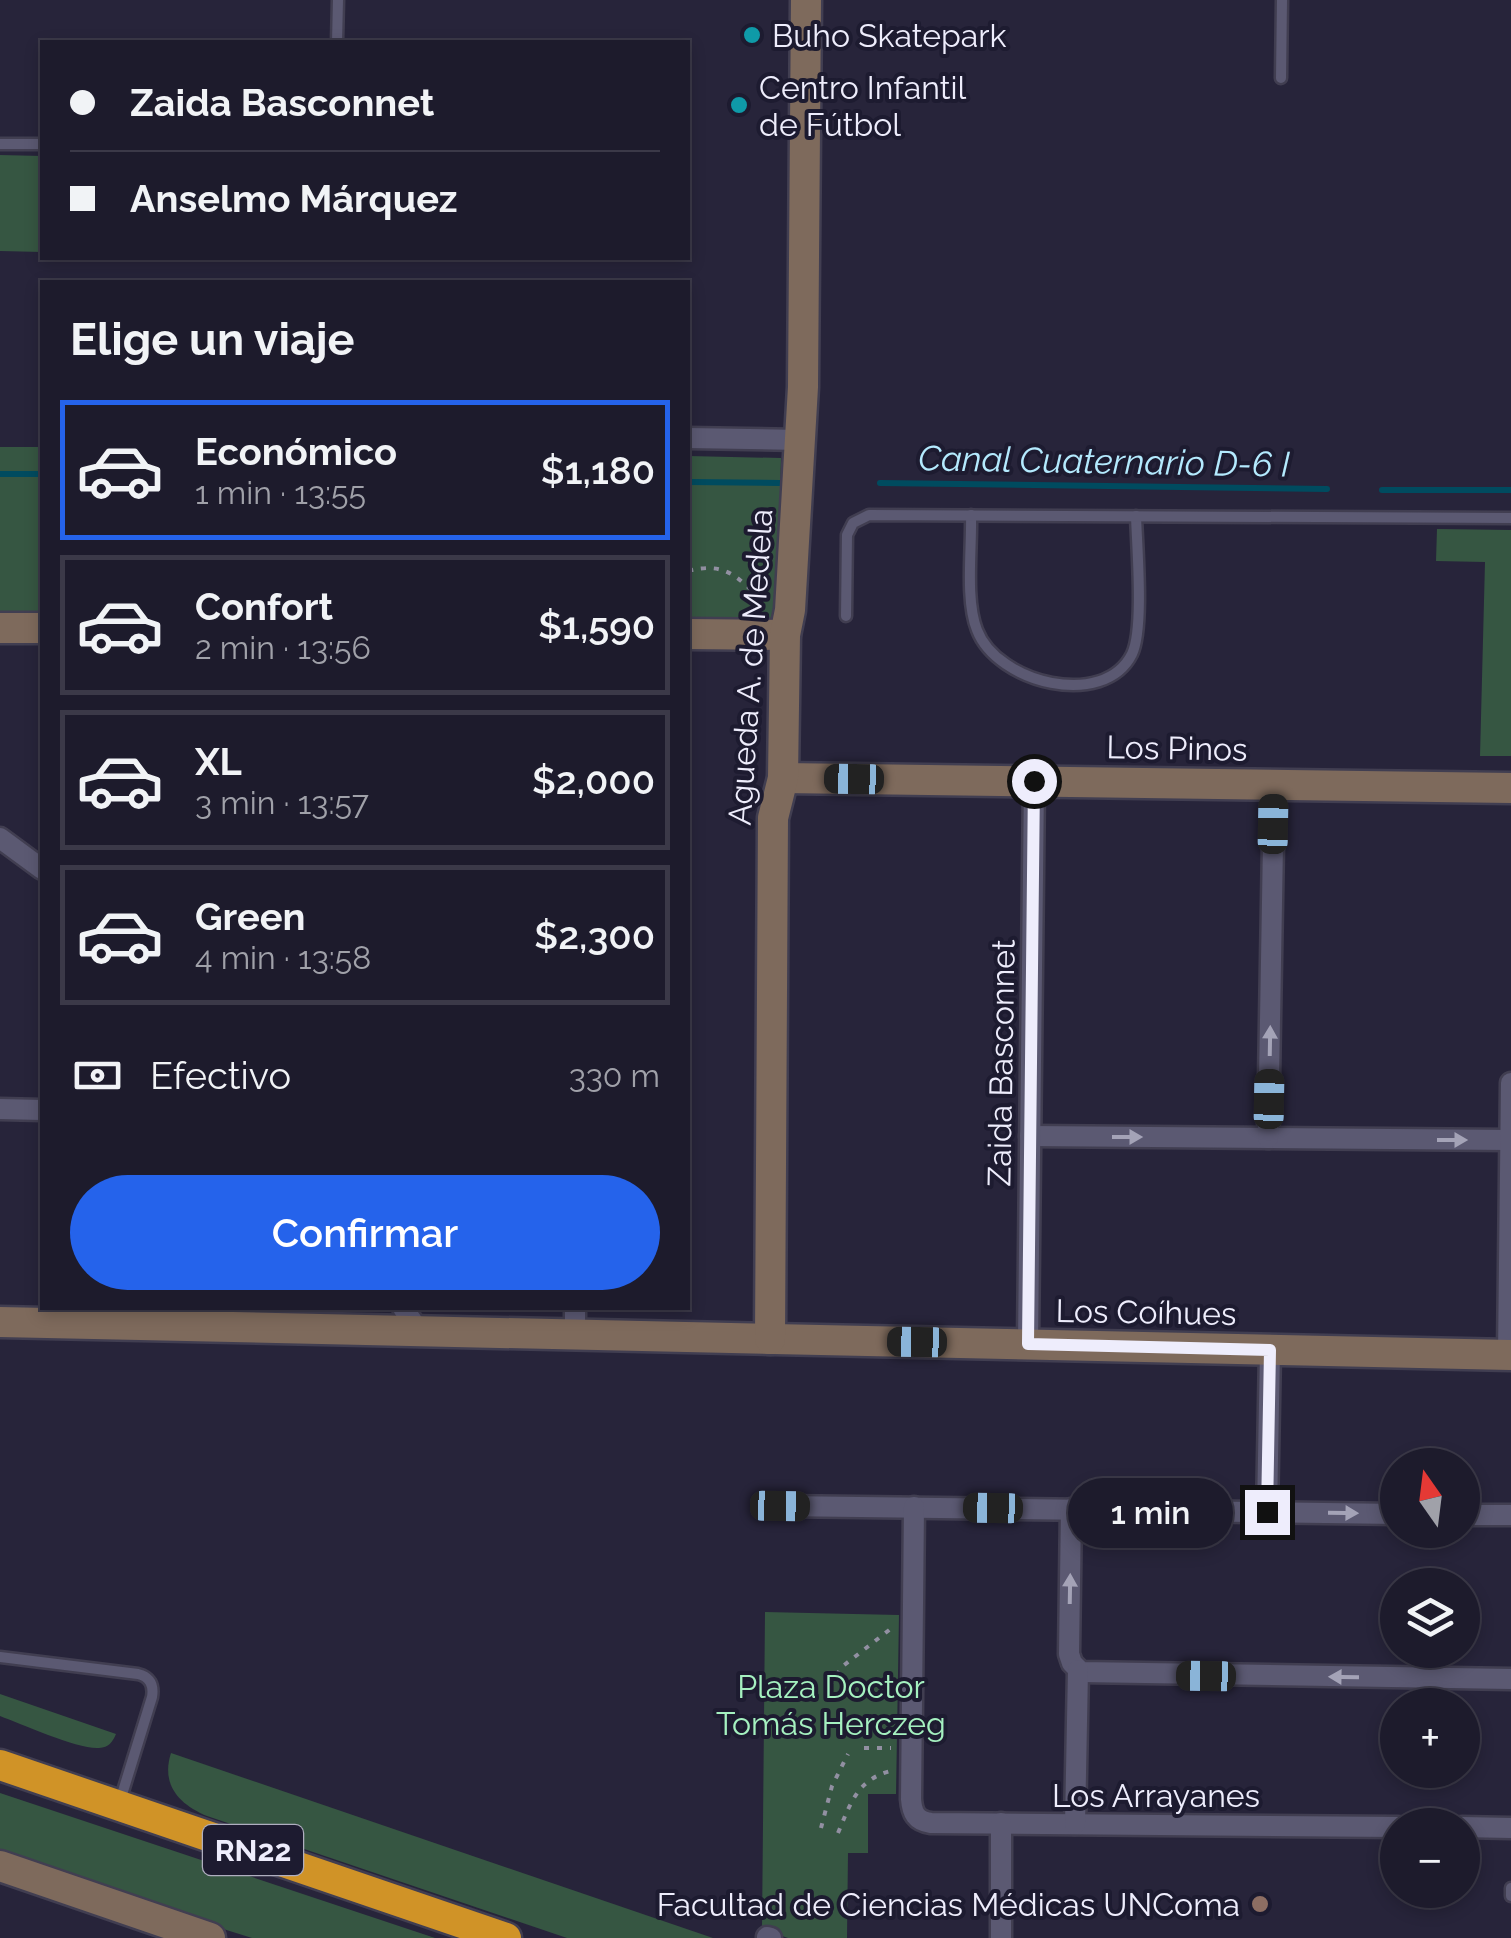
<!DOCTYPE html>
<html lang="es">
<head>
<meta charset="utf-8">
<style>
  body { margin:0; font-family:Raleway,sans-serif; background:#2a2838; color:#f1f3f6; height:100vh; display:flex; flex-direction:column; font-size:38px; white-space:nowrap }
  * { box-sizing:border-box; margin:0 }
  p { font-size:32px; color:#a0a1a9 }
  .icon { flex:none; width:55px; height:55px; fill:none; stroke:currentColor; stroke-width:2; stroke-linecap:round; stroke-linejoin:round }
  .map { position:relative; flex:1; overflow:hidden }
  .side { position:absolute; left:40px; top:280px; width:650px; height:1030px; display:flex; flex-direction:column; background:#1d1b2c; border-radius:0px; box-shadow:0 5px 15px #0003,0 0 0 2px #3b3948 }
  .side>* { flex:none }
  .hud { position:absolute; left:40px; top:40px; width:650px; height:220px; border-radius:0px; box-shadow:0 5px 15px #0003,0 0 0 2px #3b3948; display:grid; align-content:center; height:220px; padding:0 30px; background:#1d1b2c }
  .needle { width:65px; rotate:346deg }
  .fabs { position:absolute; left:1380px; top:1448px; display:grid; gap:20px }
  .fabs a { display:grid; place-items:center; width:100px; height:100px; border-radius:50%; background:#1d1b2c; box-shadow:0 5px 15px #0003,0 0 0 2px #3b3948; font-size:50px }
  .end { position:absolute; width:45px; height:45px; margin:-22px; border:12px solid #eeedfc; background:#111; box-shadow:0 0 0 5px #111 }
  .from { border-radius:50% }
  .bubble { position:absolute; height:70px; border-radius:35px; background:#1d1b2c; box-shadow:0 5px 15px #0003,0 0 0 2px #3b3948; font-size:32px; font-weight:600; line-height:70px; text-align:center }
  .car { position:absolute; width:30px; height:60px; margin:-30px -15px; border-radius:12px; box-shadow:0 0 8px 2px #0007; background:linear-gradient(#222 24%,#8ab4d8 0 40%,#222 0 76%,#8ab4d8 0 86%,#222 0) }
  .hud b { display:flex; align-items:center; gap:35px; height:95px; font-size:38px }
  .hud b+b { border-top:2px solid #3b3948 }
  .hud i { width:25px; height:25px; background:#f1f3f6 }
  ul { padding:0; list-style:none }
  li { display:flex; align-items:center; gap:30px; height:140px; margin:0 20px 15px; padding:0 10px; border:5px solid #3b3948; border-radius:0px }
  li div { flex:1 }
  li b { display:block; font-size:38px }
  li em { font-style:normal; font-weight:600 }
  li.selected { border-color:#2563eb }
  li>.icon { width:90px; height:90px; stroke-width:1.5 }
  h2 { padding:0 30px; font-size:45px; line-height:120px }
  .pay { display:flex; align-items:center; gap:25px; height:110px; padding:0 30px; font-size:38px }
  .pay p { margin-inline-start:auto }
  .primary-button { display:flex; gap:20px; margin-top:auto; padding:20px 30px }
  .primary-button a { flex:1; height:115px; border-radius:60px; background:#2563eb; color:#fff; font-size:40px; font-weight:600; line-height:115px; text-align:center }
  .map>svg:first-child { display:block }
  .green { fill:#365642 }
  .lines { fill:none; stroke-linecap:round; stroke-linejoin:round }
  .stream { stroke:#004b5f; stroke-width:6 }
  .lane-casing { stroke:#413e51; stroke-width:15 }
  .street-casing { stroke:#413e51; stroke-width:25 }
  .secondary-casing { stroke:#413e51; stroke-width:35 }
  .highway-casing { stroke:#413e51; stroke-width:35 }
  .path { stroke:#9290a2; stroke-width:4; stroke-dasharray:5 8; stroke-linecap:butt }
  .lane { stroke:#5b5972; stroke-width:10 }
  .street { stroke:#5b5972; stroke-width:20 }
  .secondary { stroke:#7e6a5c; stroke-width:30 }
  .highway { stroke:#d09327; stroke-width:30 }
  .oneway { fill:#a4a3b7 }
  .route { stroke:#eeedfc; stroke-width:12 }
  .culture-dot { fill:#0f9aa8; stroke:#1d1b30; stroke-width:4 }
  .education-dot { fill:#8d6e63; stroke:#1d1b30; stroke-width:4 }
  .labels { text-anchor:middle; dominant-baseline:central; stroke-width:8; stroke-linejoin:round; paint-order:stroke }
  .shield { fill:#1d1b30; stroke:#afaebf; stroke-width:2.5 }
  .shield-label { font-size:30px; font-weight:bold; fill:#eeedfc }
  .poi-label { font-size:32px; fill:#eeedfc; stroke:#1d1b30; text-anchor:start }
  .street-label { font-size:32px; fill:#eeedfc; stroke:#1d1b30 }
  .park-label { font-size:32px; fill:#a5f1c0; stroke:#1d1b30 }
  .water-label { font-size:35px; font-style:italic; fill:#b4eafe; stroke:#1d1b30 }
</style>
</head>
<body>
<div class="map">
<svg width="1511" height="1938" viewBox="0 0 1511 1938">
  <rect width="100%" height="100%" fill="#27243a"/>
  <g class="green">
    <polygon points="0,155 42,156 42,252 0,251"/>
    <polygon points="0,447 42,447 42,617 0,616"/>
    <polygon points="688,456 781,458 778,609 773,621 688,623"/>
    <polygon points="1437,529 1511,530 1511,756 1480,756 1485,562 1436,561"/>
    <polygon points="765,1612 899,1615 896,1794 868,1794 868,1853 848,1853 847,1938 788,1938 762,1929"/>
    <path d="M0,1694L116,1734C112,1743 109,1747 99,1748C80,1750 21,1724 0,1716Z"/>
    <path d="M171,1753L713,1938H567L207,1816C178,1804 161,1784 171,1753Z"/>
    <polygon points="0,1793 435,1938 252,1938 0,1859"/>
  </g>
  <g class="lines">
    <g class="stream">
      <polyline points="0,474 42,474"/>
      <polyline points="688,482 780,483"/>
      <polyline points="880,483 1327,489"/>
      <polyline points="1382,490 1511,490"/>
    </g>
    <g class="lane-casing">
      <g id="lane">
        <polyline points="337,42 338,0"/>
        <polyline points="1281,78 1282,0"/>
        <polyline points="0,144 42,144"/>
        <path d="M971,515C972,548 965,600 977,630C997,683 1104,710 1132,654C1144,629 1137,548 1136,516"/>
        <polyline points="846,616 847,535 853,523 869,515 1511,518"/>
        <path d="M0,1657L138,1674C150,1677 154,1685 152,1697L120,1801"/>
        <polyline points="1511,1888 1511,1896"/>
      </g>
    </g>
    <g class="street-casing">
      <g id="street">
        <polyline points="688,438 800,440"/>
        <polyline points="0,838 42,869"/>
        <polyline points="0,1109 42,1110"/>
        <polyline points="1030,1136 1510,1140"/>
        <polyline points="1268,1138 1274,784"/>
        <polyline points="403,1308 419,1331"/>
        <polyline points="575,1334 575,1308"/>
        <polyline points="1028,1344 1034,781"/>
        <polyline points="1508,1355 1511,1083"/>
        <polyline points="780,1506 1398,1514"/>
        <path d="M914,1507L911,1799C912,1813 916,1821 931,1823L1398,1827"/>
        <polyline points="1071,1509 1069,1654 1072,1663 1081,1672 1511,1679"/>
        <polyline points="1267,1512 1270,1350"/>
        <polyline points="1462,1515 1511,1515"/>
        <polyline points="1001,1823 1001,1938"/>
        <polyline points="1075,1824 1078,1670"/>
        <polyline points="1462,1827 1511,1828"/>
        <polyline points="767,1937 771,1938"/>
      </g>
    </g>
    <g class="secondary-casing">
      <g id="secondary">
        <polyline points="0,628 42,628"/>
        <polyline points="688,634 785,635"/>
        <polyline points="783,778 1511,788"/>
        <polyline points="0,1322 1511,1355"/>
        <polyline points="770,1339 773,818 783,778 785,635 790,610 803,387 806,0"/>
        <polyline points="0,1866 210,1938"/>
      </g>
    </g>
    <g class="highway-casing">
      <polyline id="highway" points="0,1765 506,1938"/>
    </g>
    <g class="path">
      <polyline points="40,546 42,544"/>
      <path d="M688,571C727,561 737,578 765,602"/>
      <polyline points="829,1686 843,1666 893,1627"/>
      <polyline points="864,1748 891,1748"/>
      <polyline points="821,1828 832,1786 848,1754"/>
      <path d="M838,1833C850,1805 857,1779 891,1771"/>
    </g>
    <use href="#lane" class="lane"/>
    <use href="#street" class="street"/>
    <use href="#secondary" class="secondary"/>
    <use href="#highway" class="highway"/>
  </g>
  <defs><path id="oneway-solid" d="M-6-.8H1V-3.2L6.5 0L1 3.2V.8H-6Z" transform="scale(2.5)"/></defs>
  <g class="oneway">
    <use href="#oneway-solid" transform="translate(1270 1041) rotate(-89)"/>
    <use href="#oneway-solid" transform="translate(1127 1137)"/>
    <use href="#oneway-solid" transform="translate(1452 1140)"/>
    <use href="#oneway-solid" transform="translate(1343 1513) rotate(1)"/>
    <use href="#oneway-solid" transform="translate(1070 1589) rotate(-89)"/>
    <use href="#oneway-solid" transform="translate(1344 1677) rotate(-179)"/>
  </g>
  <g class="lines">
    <polyline class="route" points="1034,781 1028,1344 1270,1350 1267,1512"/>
  </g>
  <g class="culture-dot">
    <circle cx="752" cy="35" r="10"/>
    <circle cx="739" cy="105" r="10"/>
  </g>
  <circle class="education-dot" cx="1260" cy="1904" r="10"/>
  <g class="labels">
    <rect class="shield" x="203" y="1825" width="100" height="50" rx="8"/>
    <g class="shield-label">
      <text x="253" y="1850">RN22</text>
    </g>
    <g class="poi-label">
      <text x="772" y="35">Buho Skatepark</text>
      <text x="759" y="87">Centro Infantil<tspan x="759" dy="37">de Fútbol</tspan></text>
      <text x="1240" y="1904" text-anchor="end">Facultad de Ciencias Médicas UNComa</text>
    </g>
    <g class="street-label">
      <text transform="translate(750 667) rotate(-86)">Agueda A. de Medela</text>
      <text transform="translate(1177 748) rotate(1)">Los Pinos</text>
      <text transform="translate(1001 1063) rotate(-89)">Zaida Basconnet</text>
      <text transform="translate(1146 1312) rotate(1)">Los Coíhues</text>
      <text x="1156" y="1795">Los Arrayanes</text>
    </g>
    <g class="park-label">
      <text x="831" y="1686">Plaza Doctor<tspan x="831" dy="37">Tomás Herczeg</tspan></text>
    </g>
    <g class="water-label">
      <text transform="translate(1104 461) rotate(1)">Canal Cuaternario D-6 I</text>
    </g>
  </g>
</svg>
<div class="fabs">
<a><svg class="needle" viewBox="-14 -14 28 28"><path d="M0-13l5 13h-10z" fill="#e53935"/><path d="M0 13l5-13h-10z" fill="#a0a1a9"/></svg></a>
<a><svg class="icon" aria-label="layers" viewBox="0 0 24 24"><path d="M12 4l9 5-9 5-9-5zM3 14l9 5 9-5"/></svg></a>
<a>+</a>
<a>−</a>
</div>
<i class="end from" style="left:1034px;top:781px"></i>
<i class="end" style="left:1267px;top:1512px"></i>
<div class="bubble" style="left:1068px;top:1478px;width:165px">1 min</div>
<i class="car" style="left:854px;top:779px;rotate:271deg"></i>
<i class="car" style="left:1273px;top:824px;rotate:1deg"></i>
<i class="car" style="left:1269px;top:1099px;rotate:1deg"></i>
<i class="car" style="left:917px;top:1342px;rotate:271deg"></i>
<i class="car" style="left:780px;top:1506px;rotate:91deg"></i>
<i class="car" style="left:993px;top:1508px;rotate:271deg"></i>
<i class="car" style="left:1206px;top:1676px;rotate:271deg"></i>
<div class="hud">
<b><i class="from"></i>Zaida Basconnet</b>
<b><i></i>Anselmo Márquez</b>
</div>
<section class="side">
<h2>Elige un viaje</h2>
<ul>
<li class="selected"><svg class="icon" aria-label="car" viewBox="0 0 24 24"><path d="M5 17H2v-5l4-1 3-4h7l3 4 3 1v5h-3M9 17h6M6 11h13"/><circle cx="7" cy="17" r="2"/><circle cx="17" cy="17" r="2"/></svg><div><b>Económico</b><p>1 min · 13:55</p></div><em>$1,180</em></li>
<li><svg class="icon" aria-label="car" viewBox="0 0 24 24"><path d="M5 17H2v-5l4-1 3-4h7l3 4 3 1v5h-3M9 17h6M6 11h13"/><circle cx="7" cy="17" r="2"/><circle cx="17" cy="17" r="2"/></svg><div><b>Confort</b><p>2 min · 13:56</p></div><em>$1,590</em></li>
<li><svg class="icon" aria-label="car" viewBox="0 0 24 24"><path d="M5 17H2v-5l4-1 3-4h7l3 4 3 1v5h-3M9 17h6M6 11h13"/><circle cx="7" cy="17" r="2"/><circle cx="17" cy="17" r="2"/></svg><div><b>XL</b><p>3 min · 13:57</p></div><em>$2,000</em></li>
<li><svg class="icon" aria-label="car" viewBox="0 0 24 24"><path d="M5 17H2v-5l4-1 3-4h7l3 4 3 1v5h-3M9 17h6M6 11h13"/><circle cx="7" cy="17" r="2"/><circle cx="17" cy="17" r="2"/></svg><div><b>Green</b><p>4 min · 13:58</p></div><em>$2,300</em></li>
</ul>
<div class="pay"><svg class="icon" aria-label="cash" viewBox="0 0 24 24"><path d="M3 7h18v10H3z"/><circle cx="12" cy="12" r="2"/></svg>Efectivo<p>330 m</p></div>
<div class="primary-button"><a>Confirmar</a></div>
</section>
</div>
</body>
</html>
